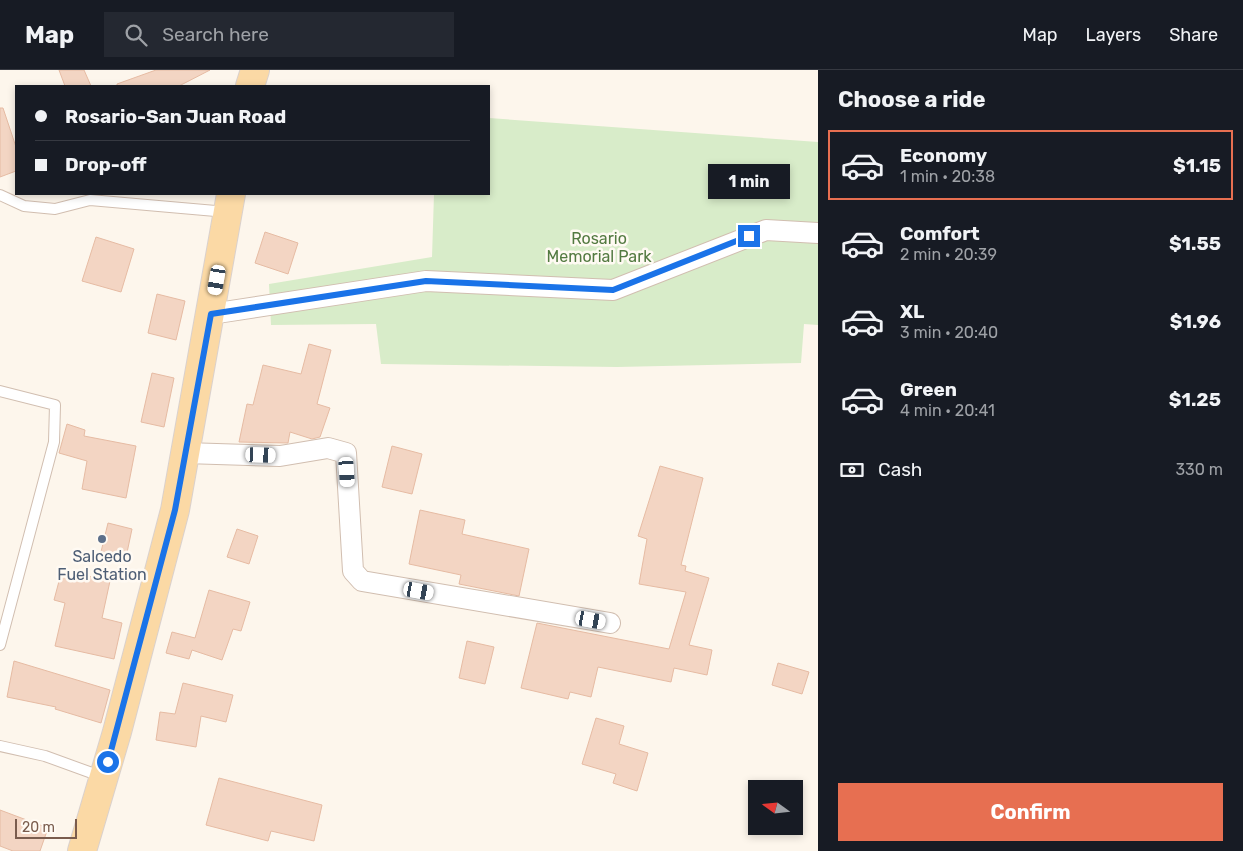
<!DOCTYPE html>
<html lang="en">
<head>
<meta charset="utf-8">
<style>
  body { margin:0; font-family:Rubik,sans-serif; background:#242831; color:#f1f3f6; height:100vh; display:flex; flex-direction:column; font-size:19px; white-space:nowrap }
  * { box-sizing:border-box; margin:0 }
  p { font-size:16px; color:#9ea1a6 }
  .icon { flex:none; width:28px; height:28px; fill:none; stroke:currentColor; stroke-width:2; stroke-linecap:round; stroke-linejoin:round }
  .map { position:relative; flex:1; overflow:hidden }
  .panel { display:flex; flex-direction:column; background:#171b24; width:425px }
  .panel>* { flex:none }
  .top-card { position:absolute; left:15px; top:15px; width:475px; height:110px; border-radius:0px; box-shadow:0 2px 8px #0003; display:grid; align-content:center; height:110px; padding:0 20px; background:#171b24 }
  .needle { width:32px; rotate:285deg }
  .tools { position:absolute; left:748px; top:710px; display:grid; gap:10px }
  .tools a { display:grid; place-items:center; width:55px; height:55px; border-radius:0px; background:#171b24; box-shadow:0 2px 8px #0003; font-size:25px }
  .scale { position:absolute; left:15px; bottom:12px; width:62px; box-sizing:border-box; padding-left:5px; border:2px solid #7a5c4d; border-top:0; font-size:14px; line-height:18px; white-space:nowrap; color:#7a5c4d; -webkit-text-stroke:4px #fffaf3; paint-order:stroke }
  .end { position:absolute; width:22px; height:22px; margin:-11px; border:6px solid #1a73e8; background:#fff; box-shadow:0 0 0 2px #fff }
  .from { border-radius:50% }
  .bubble { position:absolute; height:35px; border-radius:0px; background:#171b24; box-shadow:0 2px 8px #0003; font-size:16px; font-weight:700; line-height:35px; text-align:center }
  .car { position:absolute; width:15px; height:30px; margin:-15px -8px; border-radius:6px; box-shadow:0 0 4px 1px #0007; background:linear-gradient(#fff 24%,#345 0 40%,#fff 0 76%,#345 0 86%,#fff 0) }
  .top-card b { display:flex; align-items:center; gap:18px; height:48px; font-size:19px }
  .top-card b+b { border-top:1px solid #363941 }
  .top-card i { width:12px; height:12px; background:#f1f3f6 }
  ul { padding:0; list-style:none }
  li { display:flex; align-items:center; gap:15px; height:70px; margin:0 10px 8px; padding:0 10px; border:2px solid transparent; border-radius:0px }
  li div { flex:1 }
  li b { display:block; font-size:19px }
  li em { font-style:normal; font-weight:700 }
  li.active { border-color:#e76f51 }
  li>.icon { width:45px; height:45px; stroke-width:1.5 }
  h2 { padding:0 20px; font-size:22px; line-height:60px }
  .pay { display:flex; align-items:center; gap:12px; height:55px; padding:0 20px; font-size:19px }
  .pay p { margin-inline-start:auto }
  .button { display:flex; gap:10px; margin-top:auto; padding:10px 20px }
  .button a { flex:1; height:58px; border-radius:0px; background:#e76f51; color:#fff; font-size:20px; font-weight:700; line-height:58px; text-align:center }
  header { display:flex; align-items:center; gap:30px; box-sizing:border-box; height:70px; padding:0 25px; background:#171b24; border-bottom:1px solid #363941 }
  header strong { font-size:24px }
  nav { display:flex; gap:28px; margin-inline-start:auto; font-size:18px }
  .search { width:350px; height:45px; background:#242831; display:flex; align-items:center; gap:12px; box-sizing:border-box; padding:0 18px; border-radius:0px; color:#9ea1a6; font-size:19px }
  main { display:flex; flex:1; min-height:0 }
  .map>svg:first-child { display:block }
  .green { fill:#d8ecc9 }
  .building { fill:#f3d5c3; stroke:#e6bba3 }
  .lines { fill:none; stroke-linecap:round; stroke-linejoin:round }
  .service-casing { stroke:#d1beb0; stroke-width:12 }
  .minor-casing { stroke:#d1beb0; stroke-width:22 }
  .primary-casing { stroke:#dad1cd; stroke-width:30 }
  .service { stroke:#fff; stroke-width:10 }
  .minor { stroke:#fff; stroke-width:20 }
  .primary { stroke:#fbd9a5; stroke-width:28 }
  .route { stroke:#1a73e8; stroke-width:6 }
  .service-dot { fill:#5c6f8a; stroke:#fffaf3; stroke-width:2 }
  .labels { text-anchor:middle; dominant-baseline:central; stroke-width:5; stroke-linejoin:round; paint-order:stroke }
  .park-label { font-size:16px; fill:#537a41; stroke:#fffaf3 }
  .service-label { font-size:16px; fill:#4e5e75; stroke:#fffaf3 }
</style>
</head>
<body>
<header>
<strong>Map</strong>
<div class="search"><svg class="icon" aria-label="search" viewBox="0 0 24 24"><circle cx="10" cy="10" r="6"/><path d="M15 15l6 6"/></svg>Search here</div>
<nav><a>Map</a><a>Layers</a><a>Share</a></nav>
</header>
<main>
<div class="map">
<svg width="818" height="781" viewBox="0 0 818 781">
  <rect width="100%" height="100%" fill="#fdf6ec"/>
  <polygon class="green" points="489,48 818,72 818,255 804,254 801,293 617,297 381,294 376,254 271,255 269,214 432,187 434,124 489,124"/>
  <g class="building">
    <polygon points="59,0 84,0 91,16 65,16"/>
    <polygon points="156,0 210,0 179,16 117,16 117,14"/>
    <polygon points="0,38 3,38 16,77 16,101 0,107"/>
    <polygon points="265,162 298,173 288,204 255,193"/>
    <polygon points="96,167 134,179 121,222 82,211"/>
    <polygon points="157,224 185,231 176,270 148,263"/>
    <polygon points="309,274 331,280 317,334 330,338 320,367 312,369 290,362 288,373 239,372 247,334 253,335 263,295 301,304"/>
    <polygon points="152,303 174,308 164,357 141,352"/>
    <polygon points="67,354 85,360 84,366 136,376 126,428 82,419 87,391 59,383"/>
    <polygon points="392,376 422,384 412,424 382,417"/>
    <polygon points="660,396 703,408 681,495 686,496 685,501 709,508 689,575 712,580 707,605 674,598 671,612 598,597 591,627 570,622 568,629 521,618 537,553 669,579 686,522 639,514 647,469 638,466"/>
    <polygon points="420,440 465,450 462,464 529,479 519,526 459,514 461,505 409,494"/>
    <polygon points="108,453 132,459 125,492 100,486"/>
    <polygon points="237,459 258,466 249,494 227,487"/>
    <polygon points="62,500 110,511 102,548 122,553 114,589 55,576 65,533 54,530"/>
    <polygon points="209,520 250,532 241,561 233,559 222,590 192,580 189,589 166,583 172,562 195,568"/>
    <polygon points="467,571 494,577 485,614 459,608"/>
    <polygon points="14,591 110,620 101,653 55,639 56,637 7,627"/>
    <polygon points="778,593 809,602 802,624 772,615"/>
    <polygon points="183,613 233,625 226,652 201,646 196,677 156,670 160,642 175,644"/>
    <polygon points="596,648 624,656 619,674 648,683 637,721 613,713 616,704 582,694"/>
    <polygon points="219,708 322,735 314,771 271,761 268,771 206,755"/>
    <polygon points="0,740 48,758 40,781 13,781 0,776"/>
  </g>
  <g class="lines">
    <g class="service-casing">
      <g id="service">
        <polyline points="0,125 24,136 55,139 90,130 227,142"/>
        <polyline points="0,321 55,335 54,372 0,575"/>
        <polyline points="0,676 45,686 103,707"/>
      </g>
    </g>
    <g class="minor-casing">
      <g id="minor">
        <polyline points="211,244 426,211 613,220 766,160 818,163"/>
        <polyline points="185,383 280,386 328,378 346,383 353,501 362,511 610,553"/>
      </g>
    </g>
    <g class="primary-casing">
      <g id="primary">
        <polyline points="250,16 255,0"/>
        <polyline points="82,781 117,662 175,440 231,124"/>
      </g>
    </g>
    <use href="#service" class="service"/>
    <use href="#minor" class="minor"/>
    <use href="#primary" class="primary"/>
  </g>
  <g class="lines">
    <polyline class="route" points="108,692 175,440 211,244 426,211 613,220 749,166"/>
  </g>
  <circle class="service-dot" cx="102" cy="469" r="5"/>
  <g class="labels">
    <g class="park-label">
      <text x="599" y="168">Rosario<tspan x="599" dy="18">Memorial Park</tspan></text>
    </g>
    <g class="service-label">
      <text x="102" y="486">Salcedo<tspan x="102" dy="18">Fuel Station</tspan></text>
    </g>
  </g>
</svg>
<div class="tools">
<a><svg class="needle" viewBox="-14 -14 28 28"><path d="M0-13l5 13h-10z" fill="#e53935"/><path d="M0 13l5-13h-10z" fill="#9ea1a6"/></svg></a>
</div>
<div class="scale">20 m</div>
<i class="end from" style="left:108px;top:692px"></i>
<i class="end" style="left:749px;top:166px"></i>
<div class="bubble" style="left:708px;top:94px;width:82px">1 min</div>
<i class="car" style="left:217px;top:210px;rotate:190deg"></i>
<i class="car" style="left:261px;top:385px;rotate:92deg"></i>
<i class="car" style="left:347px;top:402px;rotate:176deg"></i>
<i class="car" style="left:419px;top:521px;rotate:100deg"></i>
<i class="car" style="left:591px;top:550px;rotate:100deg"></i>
<div class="top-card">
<b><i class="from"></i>Rosario-San Juan Road</b>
<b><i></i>Drop-off</b>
</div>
</div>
<section class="panel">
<h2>Choose a ride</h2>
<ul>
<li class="active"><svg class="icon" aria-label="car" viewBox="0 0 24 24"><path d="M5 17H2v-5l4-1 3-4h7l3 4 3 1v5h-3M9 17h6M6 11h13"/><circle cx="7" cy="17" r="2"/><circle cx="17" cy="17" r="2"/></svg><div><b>Economy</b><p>1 min · 20:38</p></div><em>$1.15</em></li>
<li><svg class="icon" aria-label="car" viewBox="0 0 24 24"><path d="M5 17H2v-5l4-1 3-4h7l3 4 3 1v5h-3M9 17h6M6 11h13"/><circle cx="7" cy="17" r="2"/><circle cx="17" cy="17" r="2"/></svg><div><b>Comfort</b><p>2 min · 20:39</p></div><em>$1.55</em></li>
<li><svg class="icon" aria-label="car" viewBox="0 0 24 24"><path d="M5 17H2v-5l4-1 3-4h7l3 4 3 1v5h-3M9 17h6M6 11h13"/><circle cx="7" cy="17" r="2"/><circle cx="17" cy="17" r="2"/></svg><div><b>XL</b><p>3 min · 20:40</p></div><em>$1.96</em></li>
<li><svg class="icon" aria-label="car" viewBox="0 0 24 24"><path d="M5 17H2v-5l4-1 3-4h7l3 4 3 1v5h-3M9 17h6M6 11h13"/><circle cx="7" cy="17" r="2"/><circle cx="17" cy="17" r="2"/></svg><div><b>Green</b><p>4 min · 20:41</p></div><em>$1.25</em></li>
</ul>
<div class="pay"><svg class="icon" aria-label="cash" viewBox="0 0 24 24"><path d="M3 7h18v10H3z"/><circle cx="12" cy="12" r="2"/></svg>Cash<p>330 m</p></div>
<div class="button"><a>Confirm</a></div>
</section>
</main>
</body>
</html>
